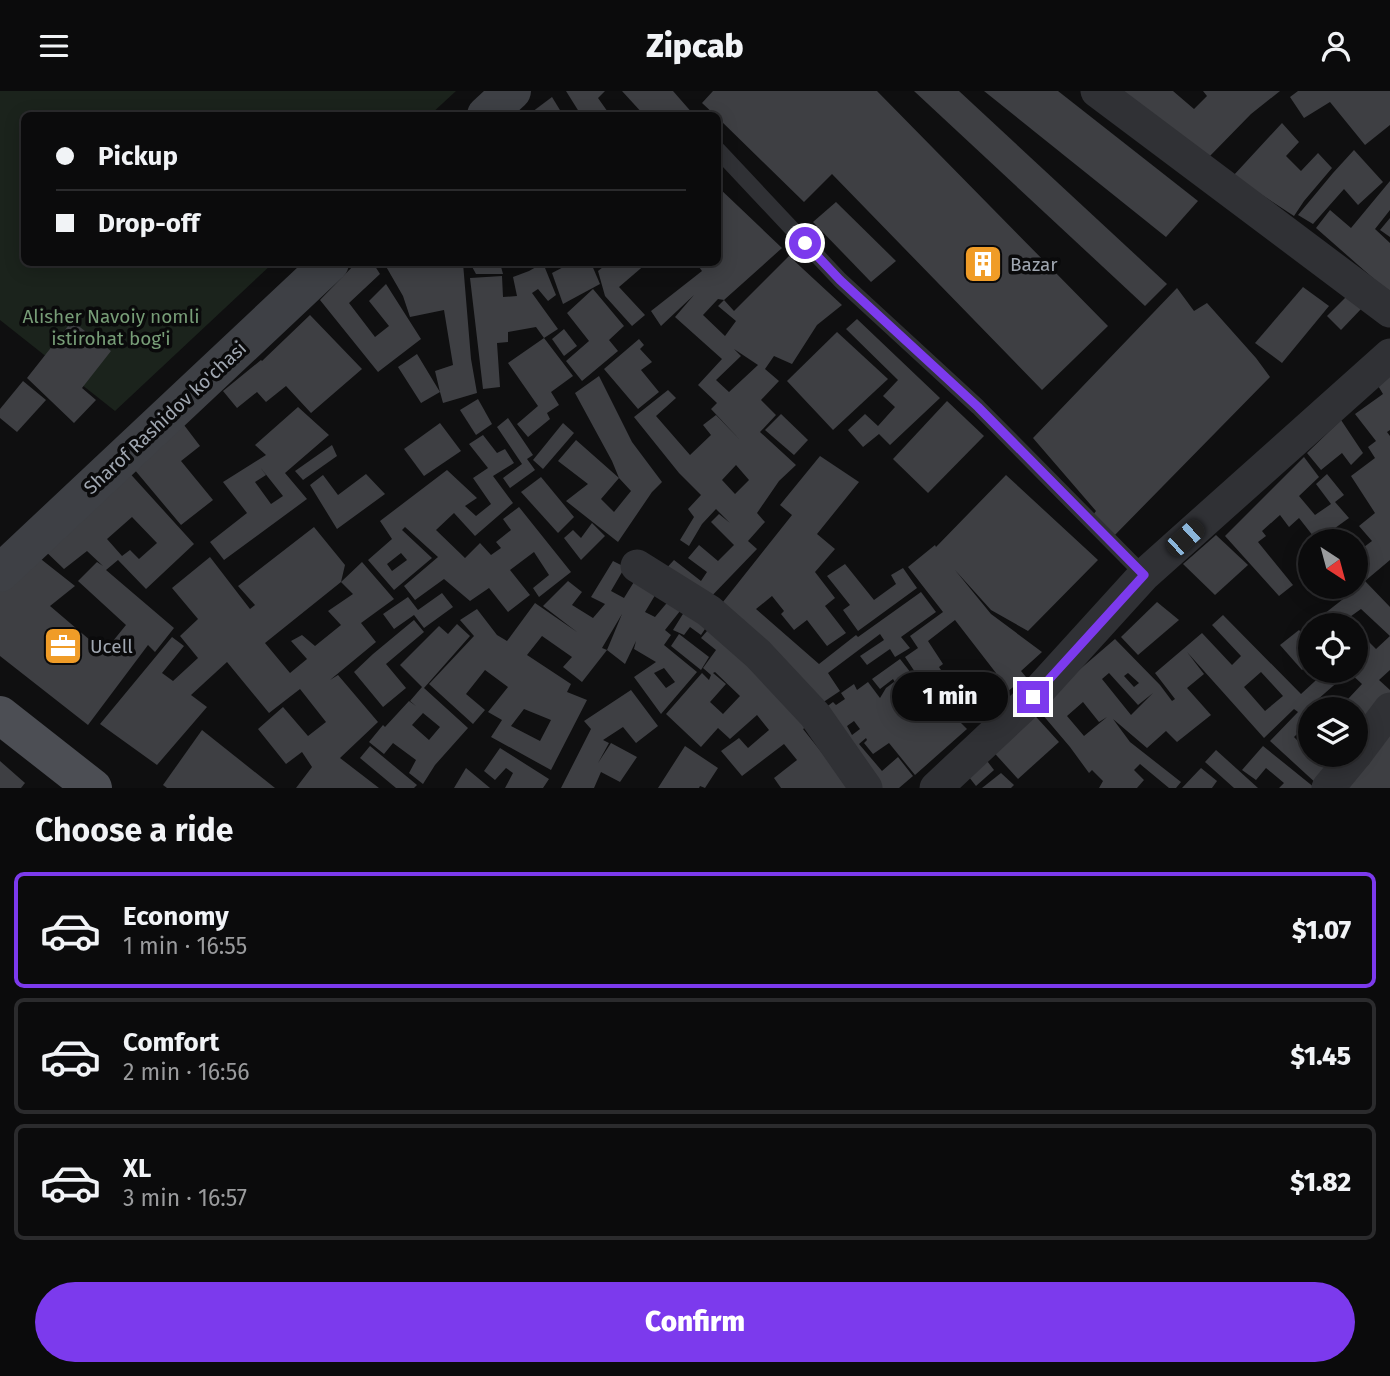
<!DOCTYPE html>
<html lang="en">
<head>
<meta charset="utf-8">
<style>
  body { margin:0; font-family:"Fira Sans",sans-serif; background:#19191a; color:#f1f3f6; height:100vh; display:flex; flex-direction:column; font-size:26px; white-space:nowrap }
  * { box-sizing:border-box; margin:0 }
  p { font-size:23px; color:#9a9b9d }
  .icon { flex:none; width:38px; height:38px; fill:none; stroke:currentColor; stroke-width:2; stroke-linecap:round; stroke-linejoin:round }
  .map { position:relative; height:697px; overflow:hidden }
  .panel { display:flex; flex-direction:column; background:#0b0b0c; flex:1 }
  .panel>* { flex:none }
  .top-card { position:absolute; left:21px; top:21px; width:700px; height:154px; border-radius:10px; box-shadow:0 4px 18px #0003,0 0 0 2px #2b2b2d; display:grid; align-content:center; height:154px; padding:0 35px; background:#0b0b0c }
  .needle { width:46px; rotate:144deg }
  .buttons { position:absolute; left:1298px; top:438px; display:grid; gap:14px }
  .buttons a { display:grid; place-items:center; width:70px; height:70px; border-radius:50%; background:#0b0b0c; box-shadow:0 4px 18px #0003,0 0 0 2px #2b2b2d; font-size:35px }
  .end { position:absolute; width:32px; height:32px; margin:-16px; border:9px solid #7c3aed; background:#fff; box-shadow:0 0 0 4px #fff }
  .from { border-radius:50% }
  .bubble { position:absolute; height:49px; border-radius:24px; background:#0b0b0c; box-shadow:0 4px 18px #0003,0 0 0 2px #2b2b2d; font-size:23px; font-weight:800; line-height:49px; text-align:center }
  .car { position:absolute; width:21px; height:42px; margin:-21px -10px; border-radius:9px; box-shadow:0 0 5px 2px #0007; background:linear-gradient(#222 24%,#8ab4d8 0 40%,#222 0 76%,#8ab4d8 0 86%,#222 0) }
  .top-card b { display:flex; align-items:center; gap:24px; height:66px; font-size:26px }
  .top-card b+b { border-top:2px solid #2b2b2d }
  .top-card i { width:18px; height:18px; background:#f1f3f6 }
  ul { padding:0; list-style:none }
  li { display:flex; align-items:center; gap:21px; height:116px; margin:0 14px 10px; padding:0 21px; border:4px solid #2b2b2d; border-radius:10px }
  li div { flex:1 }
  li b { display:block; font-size:26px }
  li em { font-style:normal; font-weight:800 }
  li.active { border-color:#7c3aed }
  li>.icon { width:63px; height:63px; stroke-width:1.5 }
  h2 { padding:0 35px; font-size:32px; line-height:84px }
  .button { display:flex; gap:14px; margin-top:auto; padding:14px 35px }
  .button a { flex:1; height:80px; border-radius:42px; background:#7c3aed; color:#fff; font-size:28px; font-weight:800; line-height:80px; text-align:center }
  header { display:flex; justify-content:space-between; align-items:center; height:91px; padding:0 35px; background:#0b0b0c; font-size:32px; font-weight:800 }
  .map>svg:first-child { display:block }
  .green { fill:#1b231c }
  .building { fill:#3e3f43; fill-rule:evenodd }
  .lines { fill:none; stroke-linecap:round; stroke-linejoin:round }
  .lane { stroke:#303135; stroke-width:16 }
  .street { stroke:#303135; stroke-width:33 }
  .secondary { stroke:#3e4045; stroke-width:38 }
  .primary { stroke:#4c4e54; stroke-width:38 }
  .route { stroke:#7c3aed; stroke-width:9 }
  .labels { text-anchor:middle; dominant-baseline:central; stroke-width:7; stroke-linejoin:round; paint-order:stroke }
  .poi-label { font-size:19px; fill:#a0a7b1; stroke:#0a0a0b; text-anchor:start }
  .park-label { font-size:19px; fill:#779d77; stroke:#0a0a0b }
  .street-label { font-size:19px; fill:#a0a7b1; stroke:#0a0a0b }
</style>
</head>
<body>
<header><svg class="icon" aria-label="menu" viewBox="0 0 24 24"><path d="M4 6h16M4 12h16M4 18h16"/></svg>Zipcab<svg class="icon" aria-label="person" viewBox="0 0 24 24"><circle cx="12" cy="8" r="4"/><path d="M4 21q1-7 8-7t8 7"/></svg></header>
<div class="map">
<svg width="1390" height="697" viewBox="0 0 1390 697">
  <rect width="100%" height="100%" fill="#0f0f10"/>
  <polygon class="green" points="0,0 456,0 430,24 24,24 24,172 273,172 115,320 0,229"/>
  <g class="building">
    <polygon points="566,0 605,0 598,7 610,24 581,24"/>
    <polygon points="622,0 673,0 694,24 644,24"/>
    <polygon points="713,0 877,0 1108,235 1042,299 832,83 804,111 718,27 718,24 715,24 702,12"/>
    <polygon points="914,0 959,0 1167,193 1145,215"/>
    <polygon points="984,0 1058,0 1198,110 1166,146"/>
    <polygon points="1123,0 1173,0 1194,18 1207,5 1203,0 1280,0 1251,23 1207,68"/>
    <polygon points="1298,0 1390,0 1390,34 1365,54 1330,11 1304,27 1290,6"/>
    <polygon points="552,6 563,24 535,24 532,21"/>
    <polygon points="1282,32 1299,51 1286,65 1301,80 1318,62 1332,77 1304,110 1294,125 1233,85"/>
    <polygon points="1354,59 1383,91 1358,114 1344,98 1313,133 1298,124 1333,82"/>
    <polygon points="1390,90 1390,119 1375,138 1390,152 1390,202 1316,137 1330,119 1351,137"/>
    <path d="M718,96L782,157L724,209L734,220L789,165L842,214L817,234L792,273L774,265L765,278L779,290L761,309L776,324L760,341L796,374L779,390L757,422L765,431L748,450L757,458L704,513L662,482L674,469L701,490L707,481L688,467L699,454L718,470L734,454L711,431L719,423L730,432L716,418L702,433L689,455L680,449L694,426L688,418L701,404L679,382L634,326L668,299L676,307L656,325L690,364L711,344L703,334L716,324L741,350L711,318L717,312L698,294L722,268L675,226L694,204L661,235L651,220L702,180L696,172H718ZM718,208L724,209L718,215L736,230L725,245L703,224ZM734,258L758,274L729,301L716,289L741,265ZM736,374L749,389L735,403L722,389Z"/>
    <polygon points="836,111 896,170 871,191 813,131"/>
    <polygon points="1390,127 1390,146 1380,139"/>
    <polygon points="356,172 373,172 380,183 349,212 375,246 389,235 369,210 386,193 421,248 378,281 320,209"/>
    <polygon points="384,172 423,172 424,174 432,172 463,172 471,268 477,302 443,312 440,301 421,312 398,276 417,263 440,301 435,280 453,274 444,219 410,226 403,205"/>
    <polygon points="470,172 500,172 503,183 476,183"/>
    <polygon points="543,172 556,204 548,210 538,198 532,202 558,238 544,247 536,236 508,241 508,251 497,252 500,296 483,298 470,187 502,185 503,206 517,205 513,186 529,180"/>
    <polygon points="571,172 591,172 600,193 563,213 552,182"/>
    <polygon points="608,172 647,172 619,196 645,224 632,235 605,205 598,180"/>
    <polygon points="1303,196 1329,215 1282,272 1255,252"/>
    <polygon points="1177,197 1194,220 1207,212 1256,267 1270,286 1110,449 1090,428 1096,420 1033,347"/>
    <polygon points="593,198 624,235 609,249 618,260 582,290 566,270 589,250 567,222"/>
    <polygon points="1347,205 1362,217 1341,239 1327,225"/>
    <polygon points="310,224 362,278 311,322 286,295 266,311 257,301 237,317 223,300 261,269 262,270"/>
    <polygon points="857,228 940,307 890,354 879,343 863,356 848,339 865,323 878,335 895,316 883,305 898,289 846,238"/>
    <polygon points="72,230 111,260 82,297 96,309 74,332 27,287"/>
    <polygon points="564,238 577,255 564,265 552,248"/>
    <polygon points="837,241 888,288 833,339 787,290"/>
    <polygon points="544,247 573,285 551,301 559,314 547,322 550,328 528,346 517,333 538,315 508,272"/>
    <polygon points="639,248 644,254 640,258 652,271 641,279 659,301 638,318 604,278"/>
    <polygon points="1390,284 1390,339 1387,341 1390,345 1390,469 1365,490 1390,516 1390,545 1361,518 1347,528 1353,534 1318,534 1315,530 1347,505 1337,495 1356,495 1356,462 1372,450 1359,435 1375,422 1351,385 1375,367 1368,356 1376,350 1355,323 1383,303 1377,293"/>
    <polygon points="599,285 632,351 662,391 652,401 618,451 566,410 588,393 558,370 576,349 619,387 601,408 614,421 631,400 619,387 612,370 575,302"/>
    <polygon points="23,290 46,309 17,341 0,327 0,318"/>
    <polygon points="478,308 492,333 476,344 460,319"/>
    <polygon points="947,310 984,345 928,402 893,368"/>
    <path d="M298,316L329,344L285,382L307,408L224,469L210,451L247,422L223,391L266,364L255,354ZM260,376L283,405L271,413L255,391L266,384Z"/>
    <polygon points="781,323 808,349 794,364 765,339"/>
    <polygon points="508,327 533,364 527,368 535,379 510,397 503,387 522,373 497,336"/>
    <polygon points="1341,329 1363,362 1351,374 1342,362 1321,379 1307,362"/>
    <polygon points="440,332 461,360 424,385 404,358"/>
    <polygon points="563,332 574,342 543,378 533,369"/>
    <polygon points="184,334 200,355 181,370 213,409 181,434 134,378"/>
    <path d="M483,344L497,362L505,358L514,372L493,385L513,412L475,445L454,422L436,439L465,467L480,452L491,464L501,457L496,451L511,439L503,428L519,416L571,481L539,506L533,497L549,484L534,461L510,479L530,504L508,521L489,497L470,510L444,488L415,509L404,495L438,466L405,436L402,439L432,467L394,499L368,469L392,448L380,430L447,379L477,407L465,415L476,425L491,413L473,387L488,377L469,353ZM401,462L407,469L392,480L387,473Z"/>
    <polygon points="332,354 337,365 303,389 295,380"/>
    <polygon points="820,365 859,391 817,443 835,458 815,481 835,507 825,515 846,542 827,555 807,529 794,539 781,523 784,520 772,505 756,518 819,573 856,544 858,546 921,501 936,521 901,546 910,557 895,566 890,558 867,574 860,565 884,549 880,543 828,582 840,600 816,616 715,521 792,424 780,414"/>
    <polygon points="1304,366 1319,386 1299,405 1315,424 1331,413 1316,393 1327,383 1344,404 1335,411 1349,427 1317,450 1299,427 1289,436 1280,424 1262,440 1266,445 1258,451 1293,494 1279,505 1225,445"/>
    <path d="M125,377L194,453L146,498L118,469L106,479L174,537L155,561L148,554L88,634L0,565V501L14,484L37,465L75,495L50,515L104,561L126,534L78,490L97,471L103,475L87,460L64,478L39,454ZM132,426L157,452L139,468L130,459L122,465L107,448Z"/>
    <polygon points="366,383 385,403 337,438 310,394 323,384 338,404"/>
    <path d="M1006,384L1098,469L1028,540L991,519L955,479L991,523L1042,561L1021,580L1026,586L970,630L954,610L971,598L968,593L980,584L985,591L996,582L955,529L928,550L943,573L939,576L955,600L945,609L954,620L951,622L967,638L915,684L889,652L873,663L864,652L867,649L866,647L859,653L882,680L898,666L913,685L899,697H868L821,620L833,611L836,614L845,608L841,602L854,593L857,599L868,591L880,607L886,597L894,591L899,598L917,584L905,566L918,557L910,545L943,521L908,476L935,454L936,456ZM854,630L860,638L852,644L847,635Z"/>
    <polygon points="541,386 574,426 558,442 521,401"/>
    <polygon points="592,432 605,445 581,469 564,447 573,439 581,447"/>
    <path d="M314,436L345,474L341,491L362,471L394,508L361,532L376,551L330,589L338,584L378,631L340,667L379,697H296L312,676L302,661L286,673L258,638L283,616L308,645L326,631L300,598L269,622L227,571L191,604L207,616L157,674L100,633L172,546L184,555L162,582L173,590L198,567L180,545L198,528L172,497L210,466L250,518L255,514L238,495ZM341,491L353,503L328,520L341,534L315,555L302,544L291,550L307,568L290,582L265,552Z"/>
    <polygon points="1216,444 1248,474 1215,504 1183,473"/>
    <path d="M613,470L625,476L611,500L624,507L637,486L657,501L645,521L655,526L671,507L684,515L665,539L671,544L664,554L697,581L661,623L634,586L656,571L634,558L636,550L625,573L607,559L622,523L602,557L607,559L582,591L563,576L572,566L542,545L527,564L571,593L567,601L587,609L551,679L491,646L502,629L488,621L508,596L485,579L466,603L485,619L473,633L429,593L474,545L460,529L477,518L497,544L507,550L535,512L577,541L543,515L568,490L582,501L572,514L593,527L605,513L591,506ZM664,577L675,591L666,597L654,582ZM524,618L551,629L540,650L511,635Z"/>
    <polygon points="845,473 874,509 896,493 891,484 903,477 917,497 858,540 843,519 850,514 827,485"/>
    <polygon points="442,502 453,516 424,537 414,524 394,538 383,523 408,506 418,519"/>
    <polygon points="1157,511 1179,529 1138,564 1121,546"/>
    <polygon points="686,518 709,532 701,544 690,536 684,544 673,539"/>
    <path d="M1223,524L1301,603L1327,579H1356V538L1376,558L1390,545V579L1379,589L1390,599V604L1356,650V618H1350L1354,613L1348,608L1362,593L1349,581L1317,609L1327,618H1311V632L1309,631L1294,646L1305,657L1311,651V663H1345L1318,694L1270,650L1298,621L1294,618L1264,647L1187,561L1204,583L1187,597L1211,624L1177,651L1166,640L1147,657L1113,628L1130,651L1181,691L1176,697H1169L1140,673L1134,679L1144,689L1137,697H1099L1103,690L1092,679L1089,682L1070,656L1036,616L1115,548L1160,594L1172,610L1175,608L1155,582L1202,542L1232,574L1241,565L1212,534ZM1261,581L1283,605L1265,620L1244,596ZM1109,582L1138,614L1153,602L1131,624L1102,588ZM1128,582L1139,592L1134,596L1124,585ZM1083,611L1099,631L1107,626L1084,645L1067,625Z"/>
    <polygon points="414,529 424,541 386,573 406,597 383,616 354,581 373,563"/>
    <path d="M457,533L470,545L424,597L468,637L435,674L423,693L409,682L416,669L393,652L384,663L369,651L383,634L385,636L409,610L416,615L410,610L422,596L400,574L439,535L448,543ZM423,622L440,636L429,649L412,634Z"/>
    <path d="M713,533L812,632L803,638L850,697H781L774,687L797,669L784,653L742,685L721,660L739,647L748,657L769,639L757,624L730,648L718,637L701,656L666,623L702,582L709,589L711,584L703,577L716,559L701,547ZM715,581L740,605L723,623L710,611L726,593L713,582Z"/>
    <polygon points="1299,539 1311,552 1311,571 1302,579 1280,554"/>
    <polygon points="679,543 709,566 701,579 671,555"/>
    <polygon points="900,568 911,582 896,593 893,588 880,598 872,588"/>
    <polygon points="631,599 658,635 636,652 623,636 603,649 609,652 598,672 611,652 637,666 620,691 601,681 594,697 561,697 591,638 584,630"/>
    <polygon points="1028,617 1059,651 1018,688 988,655"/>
    <polygon points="1390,638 1390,697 1339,697"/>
    <polygon points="202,639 275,697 167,697 163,694"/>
    <polygon points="370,655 417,694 414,697 396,697 360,667"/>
    <polygon points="685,655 718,677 705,697 700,695 699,697 658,697"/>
    <polygon points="1263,655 1315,697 1279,697 1284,692 1266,677 1256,689 1242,679"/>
    <polygon points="500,657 549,688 543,697 505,697 513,682 506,677 495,689 484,680"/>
    <polygon points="1216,659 1258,697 1234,697 1205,671"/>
    <polygon points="984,666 994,679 976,695 965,681"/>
    <polygon points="0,670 25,692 21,697 0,697"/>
    <polygon points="466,677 490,697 454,697"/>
    <polygon points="1201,677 1217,690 1212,697 1182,697"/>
    <polygon points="1001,682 1014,694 1011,697 982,697"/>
  </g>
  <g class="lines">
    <polyline class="lane" points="718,59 840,189 978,316 1144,484"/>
    <g class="street">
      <polyline points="1097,0 1390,220"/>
      <polyline points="637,475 709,520 758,563 815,624 866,697"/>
      <polyline points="1356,663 1390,618"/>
      <polyline points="936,697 1033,606 1144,484 1390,264"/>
      <polyline points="1328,697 1356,663"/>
    </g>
    <g class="secondary">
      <polyline points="486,24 512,0"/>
      <polyline points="0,482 330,172"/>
    </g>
    <polyline class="primary" points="0,624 93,697"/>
  </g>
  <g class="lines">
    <polyline class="route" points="805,152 840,189 978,316 1144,484 1033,606"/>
  </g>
  <defs>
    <g id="building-square" transform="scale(2.0125)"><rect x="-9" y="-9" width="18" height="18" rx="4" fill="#f09c27" stroke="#0a0a0b"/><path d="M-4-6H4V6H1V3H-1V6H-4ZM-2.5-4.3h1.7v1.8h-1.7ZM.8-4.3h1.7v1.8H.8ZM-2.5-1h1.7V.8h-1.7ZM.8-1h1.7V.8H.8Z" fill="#fff"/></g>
    <g id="office-square" transform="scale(2.0125)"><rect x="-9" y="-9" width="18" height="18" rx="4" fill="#f09c27" stroke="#0a0a0b"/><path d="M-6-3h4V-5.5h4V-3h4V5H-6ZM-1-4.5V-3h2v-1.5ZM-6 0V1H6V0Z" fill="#fff"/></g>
  </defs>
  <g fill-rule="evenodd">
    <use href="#building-square" x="983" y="173"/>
    <use href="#office-square" x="63" y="555"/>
  </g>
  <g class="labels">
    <g class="poi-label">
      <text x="1010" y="173">Bazar</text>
      <text x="90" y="555">Ucell</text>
    </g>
    <g class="park-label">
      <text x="111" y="225">Alisher Navoiy nomli<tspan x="111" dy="22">istirohat bog'i</tspan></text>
    </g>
    <g class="street-label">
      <text transform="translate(165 327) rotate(-43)">Sharof Rashidov ko'chasi</text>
    </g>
  </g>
</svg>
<div class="buttons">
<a><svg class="needle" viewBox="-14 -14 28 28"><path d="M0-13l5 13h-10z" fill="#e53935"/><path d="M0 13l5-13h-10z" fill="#9a9b9d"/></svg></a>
<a><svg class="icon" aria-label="locate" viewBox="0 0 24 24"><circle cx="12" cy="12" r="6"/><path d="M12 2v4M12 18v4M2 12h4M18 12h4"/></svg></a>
<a><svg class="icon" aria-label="layers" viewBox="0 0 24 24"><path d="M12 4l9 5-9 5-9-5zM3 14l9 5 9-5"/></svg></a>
</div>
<i class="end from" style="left:805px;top:152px"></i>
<i class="end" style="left:1033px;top:606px"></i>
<div class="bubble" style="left:892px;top:581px;width:116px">1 min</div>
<i class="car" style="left:1185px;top:447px;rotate:48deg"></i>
<div class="top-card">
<b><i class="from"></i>Pickup</b>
<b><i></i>Drop-off</b>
</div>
</div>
<section class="panel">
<h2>Choose a ride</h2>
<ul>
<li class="active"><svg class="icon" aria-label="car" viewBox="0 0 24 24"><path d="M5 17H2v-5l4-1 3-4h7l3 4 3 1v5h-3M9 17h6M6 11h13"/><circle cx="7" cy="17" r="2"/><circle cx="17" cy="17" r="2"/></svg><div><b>Economy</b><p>1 min · 16:55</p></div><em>$1.07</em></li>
<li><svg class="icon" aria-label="car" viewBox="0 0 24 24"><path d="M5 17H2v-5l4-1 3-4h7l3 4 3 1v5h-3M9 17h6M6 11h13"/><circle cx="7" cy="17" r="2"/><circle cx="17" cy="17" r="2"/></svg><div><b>Comfort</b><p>2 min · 16:56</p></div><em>$1.45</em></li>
<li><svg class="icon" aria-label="car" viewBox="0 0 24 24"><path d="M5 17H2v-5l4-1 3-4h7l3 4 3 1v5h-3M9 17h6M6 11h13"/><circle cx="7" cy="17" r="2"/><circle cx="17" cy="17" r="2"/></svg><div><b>XL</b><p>3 min · 16:57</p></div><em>$1.82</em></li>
</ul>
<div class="button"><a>Confirm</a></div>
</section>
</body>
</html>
